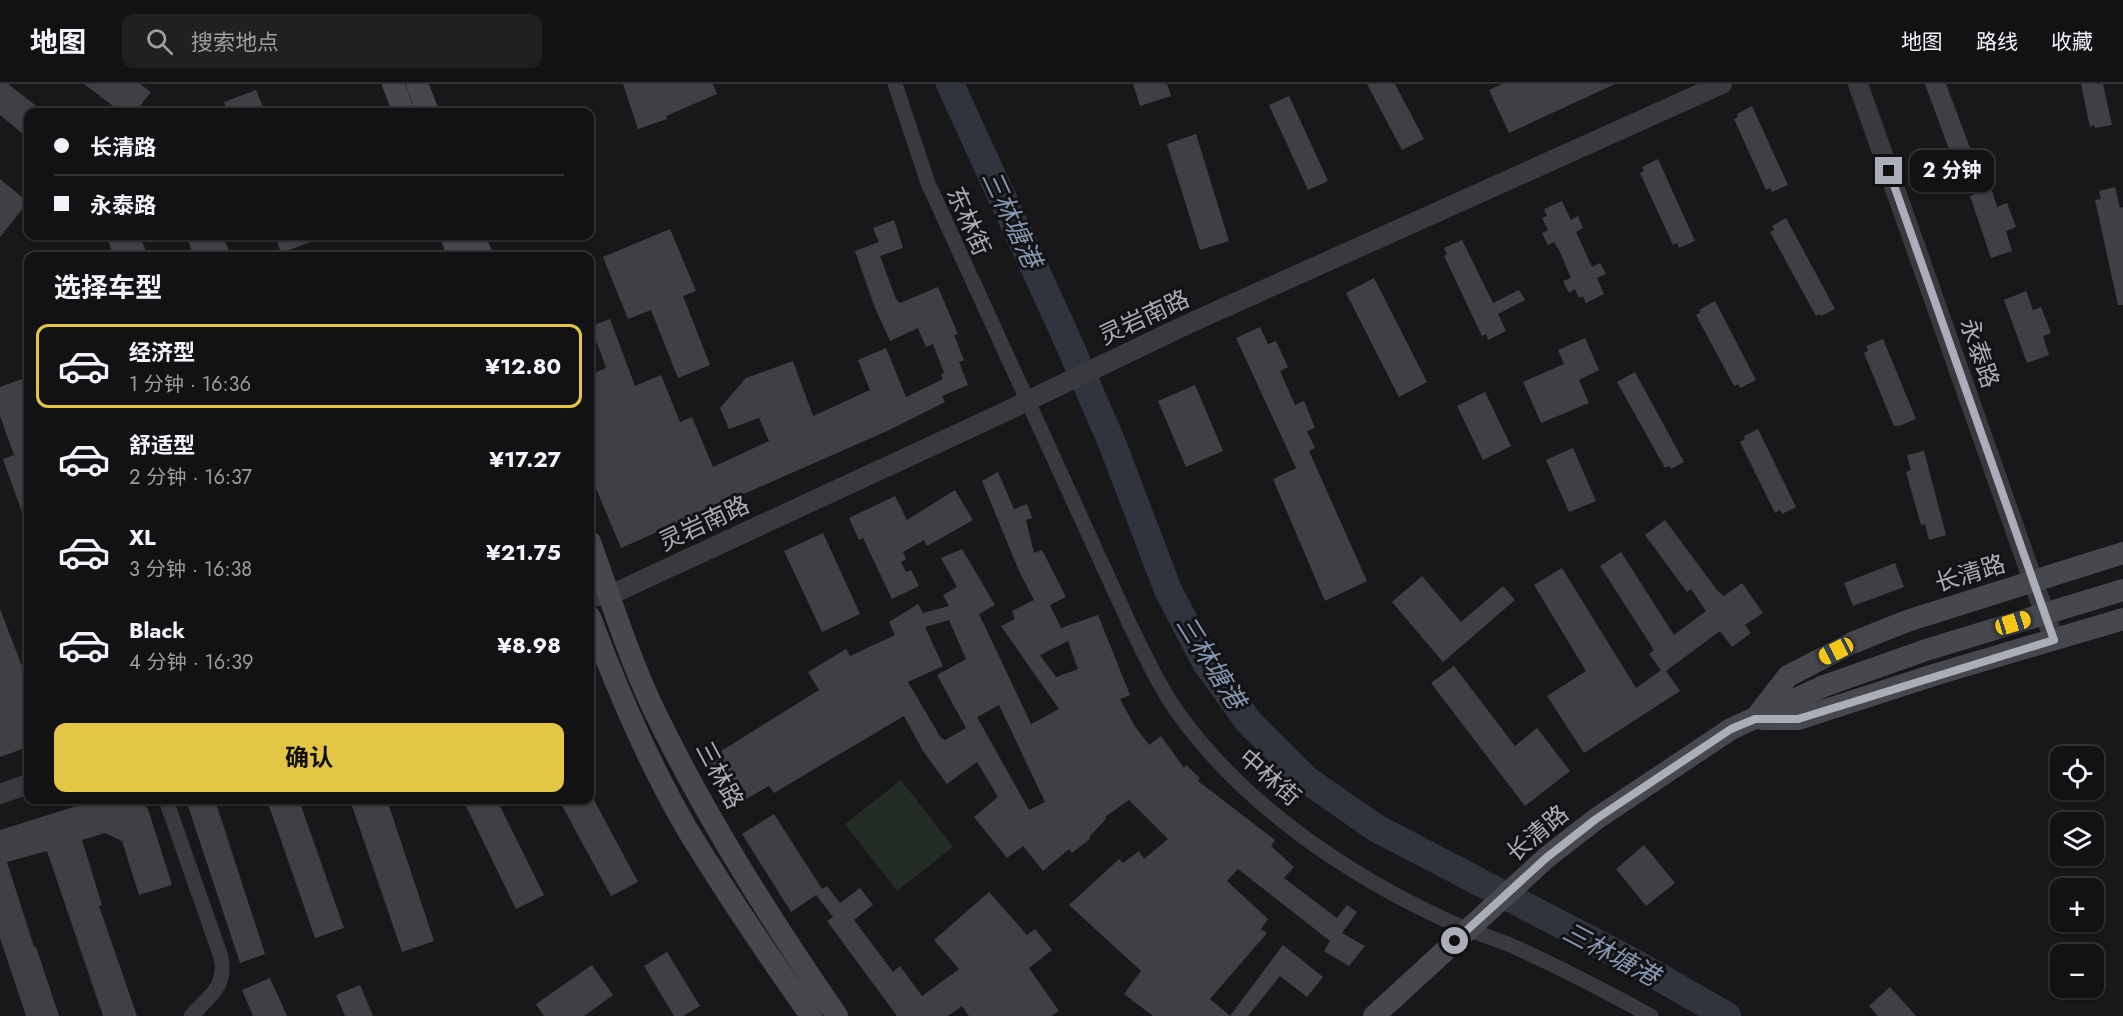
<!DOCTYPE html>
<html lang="zh">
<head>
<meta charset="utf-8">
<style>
  body { margin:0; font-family:Jost,"Noto Sans SC",sans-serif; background:#1f2022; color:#f1f3f6; height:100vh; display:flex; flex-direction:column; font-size:22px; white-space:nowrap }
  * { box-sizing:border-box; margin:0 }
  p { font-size:20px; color:#9c9ea0 }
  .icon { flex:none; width:33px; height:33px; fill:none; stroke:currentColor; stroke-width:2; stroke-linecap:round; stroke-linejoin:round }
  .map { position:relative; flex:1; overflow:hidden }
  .details { position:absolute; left:24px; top:168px; width:570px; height:552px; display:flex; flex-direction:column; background:#121214; border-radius:12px; box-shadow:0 2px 4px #0004,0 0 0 2px #313234 }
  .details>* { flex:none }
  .banner { position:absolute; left:24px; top:24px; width:570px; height:132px; border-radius:12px; box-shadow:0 2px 4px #0004,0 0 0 2px #313234; display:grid; align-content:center; height:132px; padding:0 30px; background:#121214 }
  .buttons { position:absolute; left:2050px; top:662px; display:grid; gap:12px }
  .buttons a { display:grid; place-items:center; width:54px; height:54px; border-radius:12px; background:#121214; box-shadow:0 2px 4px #0004,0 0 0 2px #313234; font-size:30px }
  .end { position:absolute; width:27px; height:27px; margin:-14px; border:8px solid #abadb8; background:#111; box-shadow:0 0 0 3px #111 }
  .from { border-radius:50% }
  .bubble { position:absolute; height:42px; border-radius:12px; background:#121214; box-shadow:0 2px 4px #0004,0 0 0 2px #313234; font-size:20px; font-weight:700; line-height:42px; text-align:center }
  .car { position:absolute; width:18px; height:36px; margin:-18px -9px; border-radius:8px; box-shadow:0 0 4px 2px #0007; background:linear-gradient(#f5c518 24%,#345 0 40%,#f5c518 0 76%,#345 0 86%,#f5c518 0) }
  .banner b { display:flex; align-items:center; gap:21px; height:57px; font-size:22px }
  .banner b+b { border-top:2px solid #313234 }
  .banner i { width:15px; height:15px; background:#f1f3f6 }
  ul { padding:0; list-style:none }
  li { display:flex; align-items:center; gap:18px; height:84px; margin:0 12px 9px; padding:0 18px; border:3px solid transparent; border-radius:12px }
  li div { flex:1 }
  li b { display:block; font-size:22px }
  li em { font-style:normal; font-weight:700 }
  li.on { border-color:#e3c646 }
  li>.icon { width:54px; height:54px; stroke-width:1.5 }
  h2 { padding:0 30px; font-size:27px; line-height:72px }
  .cta { display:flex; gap:12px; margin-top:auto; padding:12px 30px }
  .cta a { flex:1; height:69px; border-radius:12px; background:#e3c646; color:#111; font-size:24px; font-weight:700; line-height:69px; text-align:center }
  header { display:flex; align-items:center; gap:36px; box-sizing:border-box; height:84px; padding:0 30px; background:#121214; border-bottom:2px solid #313234 }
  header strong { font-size:28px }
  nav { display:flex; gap:33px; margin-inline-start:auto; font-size:21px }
  .search { width:420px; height:54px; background:#1f2022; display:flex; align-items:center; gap:15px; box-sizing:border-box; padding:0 21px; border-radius:12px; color:#9c9ea0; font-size:22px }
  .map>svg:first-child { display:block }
  .green { fill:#242c26 }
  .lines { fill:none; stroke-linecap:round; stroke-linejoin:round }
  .river { stroke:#2f343d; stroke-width:28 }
  .building { fill:#3f4043; fill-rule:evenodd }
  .minor { stroke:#39393e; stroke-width:15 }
  .tertiary { stroke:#39393e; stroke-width:20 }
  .secondary { stroke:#47484e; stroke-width:22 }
  .route { stroke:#abadb8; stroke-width:8 }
  .labels { text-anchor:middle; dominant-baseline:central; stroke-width:6; stroke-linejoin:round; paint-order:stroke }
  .street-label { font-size:24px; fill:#abadb8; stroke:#131315 }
  .water-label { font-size:26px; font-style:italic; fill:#8596b0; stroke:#131315 }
</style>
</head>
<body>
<header>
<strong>地图</strong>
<div class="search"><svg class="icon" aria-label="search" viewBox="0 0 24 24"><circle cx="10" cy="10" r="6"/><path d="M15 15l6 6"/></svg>搜索地点</div>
<nav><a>地图</a><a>路线</a><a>收藏</a></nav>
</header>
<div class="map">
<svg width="2123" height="932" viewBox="0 0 2123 932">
  <rect width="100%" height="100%" fill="#18181a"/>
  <polygon class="green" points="901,696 953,763 897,807 845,740"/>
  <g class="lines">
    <polyline class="river" points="950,0 1063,246 1112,359 1168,506 1205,577 1248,637 1307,696 1376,744 1631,877 1727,932"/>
  </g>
  <g class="building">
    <polygon points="0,0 8,0 44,28 28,28 28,54 0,31"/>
    <polygon points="84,0 140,0 151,8 135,28 121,28"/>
    <polygon points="623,0 713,0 717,10 666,32 667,35 638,45"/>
    <polygon points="1133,0 1167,0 1171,12 1140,22"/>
    <polygon points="1367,0 1395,0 1424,55 1402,66"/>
    <polygon points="1502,0 1615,0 1509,49 1489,6"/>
    <polygon points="1925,0 1946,0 1976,80 1957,87"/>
    <polygon points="2081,0 2103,0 2112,41 2095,44 2094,41 2090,43"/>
    <polygon points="256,6 265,28 228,28 224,18"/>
    <polygon points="1289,12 1328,97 1308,106 1269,21"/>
    <polygon points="1752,22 1788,101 1772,108 1770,104 1766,106 1734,35 1738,33 1737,30"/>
    <polygon points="1196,50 1229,157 1200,166 1167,60"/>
    <polygon points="1658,75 1695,157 1679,164 1677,159 1673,161 1640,89 1644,87 1642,83"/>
    <polygon points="0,95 28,118 0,153"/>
    <polygon points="2115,103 2120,124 2123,123 2123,221 2118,221 2095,116 2101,115 2099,107"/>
    <polygon points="1991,104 1997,123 2007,119 2016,143 2006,147 2012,167 1991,174 1970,112"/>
    <polygon points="1562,117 1571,136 1578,132 1583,144 1576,148 1592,183 1600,179 1606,190 1597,194 1604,210 1586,219 1583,212 1579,214 1575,205 1569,209 1563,197 1571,194 1560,168 1554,158 1548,161 1542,149 1548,146 1542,134 1547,132 1544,125"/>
    <polygon points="1786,134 1835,225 1821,232 1820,230 1816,232 1770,148 1774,146 1772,142"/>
    <polygon points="894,136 903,164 880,172 896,215 900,219 938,203 958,250 954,251 964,276 959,278 968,301 942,312 945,318 887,347 621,464 590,390 590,291 606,284 591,242 610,235 635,302 661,291 680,338 692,333 713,383 769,357 759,334 729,345 720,324 746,294 793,277 813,332 870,306 858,276 886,264 906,313 943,295 941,290 944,289 933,260 926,263 918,244 890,257 875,224 855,167 879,158 873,144"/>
    <polygon points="670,145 696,207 683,212 710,281 678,294 651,226 628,235 603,173"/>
    <polygon points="106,152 140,152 148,172 114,172"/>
    <polygon points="186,152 223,152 231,172 194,172"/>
    <polygon points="275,152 324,152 324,153 281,169"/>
    <polygon points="1462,156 1493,219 1519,206 1525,216 1498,230 1506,247 1488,256 1486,250 1482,252 1444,172 1447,170 1444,164"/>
    <polygon points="1374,194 1427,298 1399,313 1346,209"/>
    <polygon points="2026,207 2033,226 2041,223 2051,249 2043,252 2049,271 2027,279 2004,216"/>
    <polygon points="1715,217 1756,296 1740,304 1738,300 1734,302 1696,231 1701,228 1699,226"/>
    <polygon points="1260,243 1268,260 1276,257 1288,283 1280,287 1295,321 1304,317 1315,344 1307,347 1315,364 1309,367 1367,497 1325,517 1273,395 1296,384 1236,254"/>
    <polygon points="1585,254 1599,286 1579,296 1589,319 1541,339 1523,298 1564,280 1558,266"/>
    <polygon points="1883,255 1916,335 1899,342 1894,342 1864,269 1868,267 1866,262"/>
    <polygon points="1635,288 1684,378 1671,385 1669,382 1665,384 1617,298"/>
    <polygon points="25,294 28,303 27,442 3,375 14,371 0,332 0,303"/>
    <polygon points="1195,301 1223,367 1186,383 1158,317"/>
    <polygon points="1485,308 1511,362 1483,376 1457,322"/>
    <polygon points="1758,345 1796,423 1782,430 1780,426 1775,429 1740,358 1745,355 1744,352"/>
    <polygon points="1573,364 1596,417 1569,428 1546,376"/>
    <polygon points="1924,367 1946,451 1929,456 1925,440 1921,441 1906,388 1911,386 1907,371"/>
    <path d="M998,388L1014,425L1027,420L1032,434L1026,436L1034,469L1042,466L1066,513L1050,521L1061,544L1098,531L1130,611L1120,615L1134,641L1149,661L1161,652L1184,684L1186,681L1200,694L1198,697L1275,756L1271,762L1294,783L1284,794L1337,834L1347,821L1357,828L1342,849L1365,862L1349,882L1324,867L1330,857L1238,785L1227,797L1268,835L1261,845L1267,849L1210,915L1230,932L1283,861L1323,893L1307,913L1280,892L1248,932H1153L1124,910L1141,887L1069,821L1119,775L1123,779L1139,767L1144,775L1168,755L1129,716L1105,733L1106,735L1089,753L1090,755L1072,769L1069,765L1043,787L1023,762L1007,774L974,733L998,713L977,678L947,700L923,667L904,632L774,709L769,702L732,723L705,677L819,606L808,588L846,565L850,572L895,551L889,538L918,520L923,529L949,522L943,511L957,503L941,474L962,465L995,521L979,530L1031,640L1059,625L1001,542L1015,535L1012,527L1034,516L1019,487L982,397ZM949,536L966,575L937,591L966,644L945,656L941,654L908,598L943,582L925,543ZM1068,557L1078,585L1056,593L1040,571ZM999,621L1045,718L1029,726L977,633Z"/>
    <polygon points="955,406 973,436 927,462 924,456 903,468 906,475 901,478 906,488 911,486 919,502 892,515 863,454 859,456 849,434 895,412 907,436"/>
    <polygon points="1665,436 1717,506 1724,512 1742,499 1763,529 1745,541 1751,549 1732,563 1720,547 1666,587 1680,607 1584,669 1547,612 1586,587 1534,501 1562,484 1636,604 1661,586 1649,570 1654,566 1600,482 1621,468 1674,551 1706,527 1691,505 1687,508 1645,451"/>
    <polygon points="823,449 860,530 822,548 784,467"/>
    <polygon points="1895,479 1904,503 1853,522 1844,499"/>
    <polygon points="1422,492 1461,538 1503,502 1515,516 1443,578 1392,518"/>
    <polygon points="0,525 28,598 28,663 0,673"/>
    <polygon points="1454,582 1515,662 1537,644 1570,687 1525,722 1431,599"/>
    <polygon points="96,716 138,716 148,725 172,801 139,811 122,757 105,749 82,756 102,821 99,822 137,932 103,932 47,767 7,778 34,863 36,863 59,932 26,932 0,854 0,746"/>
    <polygon points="186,716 215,716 265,870 240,879"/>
    <polygon points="267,716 299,716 344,844 315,854"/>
    <polygon points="350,716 387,716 434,857 402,868"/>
    <polygon points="463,716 497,716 544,811 516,825"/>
    <polygon points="559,716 594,716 638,798 611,812"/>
    <polygon points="774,730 822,805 827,802 840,819 860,804 873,821 854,836 893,888 900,882 922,912 959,885 934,856 989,808 1027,851 1035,845 1052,866 1029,884 1059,927 1051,932 969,932 962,922 948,932 897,932 827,837 833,833 816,811 791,828 742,750"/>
    <polygon points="1644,761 1675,799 1646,822 1616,785"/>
    <polygon points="667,868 700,922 683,932 674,932 644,882"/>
    <polygon points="592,881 613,911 584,932 544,932 536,920"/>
    <polygon points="270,894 287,932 253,932 242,906"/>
    <polygon points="360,901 373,932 345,932 336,911"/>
    <polygon points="1890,903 1916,932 1878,932 1869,922"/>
  </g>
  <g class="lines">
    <g class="minor">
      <path d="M895,0L928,99L1130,541C1145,571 1159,602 1178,629C1244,721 1347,791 1450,838C1472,848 1495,854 1517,864C1563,885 1607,908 1651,932"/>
      <path d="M166,716L221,873C227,902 210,912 191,932"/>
    </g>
    <g class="tertiary">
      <polyline points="1858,0 2054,556"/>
      <polyline points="590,513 610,511 994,333 1188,240 1722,0"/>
      <polyline points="0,710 28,700"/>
    </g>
    <g class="secondary">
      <polyline points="393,0 404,28"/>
      <polyline points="417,0 428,28"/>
      <polyline points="451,152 459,172"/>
      <polyline points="474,152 482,172"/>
      <path d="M590,458C610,513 628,571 653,624C705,732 769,833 837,932"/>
      <path d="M590,533C617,605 648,678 687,745C726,809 768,871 811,932"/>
      <polyline points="1758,631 1788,592 1852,559 1907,537 2123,469"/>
      <polyline points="1763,635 1798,635 1937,590 2123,535"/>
      <polyline points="1374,932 1546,774 1596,735 1731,645 1824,602 1926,566 2123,506"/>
    </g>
  </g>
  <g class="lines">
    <polyline class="route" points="1455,857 1546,774 1596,735 1731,645 1755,635 1798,635 2054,556 1889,87"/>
  </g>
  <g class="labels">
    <g class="street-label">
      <text transform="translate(969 137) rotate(66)">东林街</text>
      <text transform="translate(1144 233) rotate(-25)">灵岩南路</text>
      <text transform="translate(1980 269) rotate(71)">永泰路</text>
      <text transform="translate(704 439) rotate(-25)">灵岩南路</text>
      <text transform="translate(1970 489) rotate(-17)">长清路</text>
      <text transform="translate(720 691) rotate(62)">三林路</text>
      <text transform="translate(1270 693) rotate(41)">中林街</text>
      <text transform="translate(1537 749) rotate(-40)">长清路</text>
    </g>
    <g class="water-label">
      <text transform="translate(1012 135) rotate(65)">三林塘港</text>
      <text transform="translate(1211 578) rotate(58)">三林塘港</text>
      <text transform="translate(1611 870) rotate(28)">三林塘港</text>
    </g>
  </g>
</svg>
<div class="buttons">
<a><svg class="icon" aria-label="locate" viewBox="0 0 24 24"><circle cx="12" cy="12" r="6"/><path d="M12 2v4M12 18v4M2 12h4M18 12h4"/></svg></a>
<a><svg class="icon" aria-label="layers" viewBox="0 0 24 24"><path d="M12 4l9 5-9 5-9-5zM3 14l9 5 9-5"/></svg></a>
<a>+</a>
<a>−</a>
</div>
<i class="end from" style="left:1455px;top:857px"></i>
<i class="end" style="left:1889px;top:87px"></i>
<div class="bubble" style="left:1910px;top:66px;width:84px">2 分钟</div>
<i class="car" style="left:2013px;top:539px;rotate:73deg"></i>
<i class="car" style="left:1836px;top:567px;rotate:243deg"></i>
<div class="banner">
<b><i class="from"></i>长清路</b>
<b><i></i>永泰路</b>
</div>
<section class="details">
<h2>选择车型</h2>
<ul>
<li class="on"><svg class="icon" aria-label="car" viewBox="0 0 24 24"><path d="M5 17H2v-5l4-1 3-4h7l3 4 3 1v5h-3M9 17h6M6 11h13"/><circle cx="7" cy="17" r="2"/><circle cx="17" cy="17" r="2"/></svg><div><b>经济型</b><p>1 分钟 · 16:36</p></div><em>¥12.80</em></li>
<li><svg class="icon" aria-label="car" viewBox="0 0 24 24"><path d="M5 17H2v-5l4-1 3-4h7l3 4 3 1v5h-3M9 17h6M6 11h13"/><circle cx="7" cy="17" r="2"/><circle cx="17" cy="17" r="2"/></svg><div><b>舒适型</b><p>2 分钟 · 16:37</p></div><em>¥17.27</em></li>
<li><svg class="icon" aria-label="car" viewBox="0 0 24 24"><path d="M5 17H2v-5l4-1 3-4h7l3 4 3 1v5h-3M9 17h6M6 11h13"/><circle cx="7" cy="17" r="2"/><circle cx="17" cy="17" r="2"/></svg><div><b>XL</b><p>3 分钟 · 16:38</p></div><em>¥21.75</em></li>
<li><svg class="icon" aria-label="car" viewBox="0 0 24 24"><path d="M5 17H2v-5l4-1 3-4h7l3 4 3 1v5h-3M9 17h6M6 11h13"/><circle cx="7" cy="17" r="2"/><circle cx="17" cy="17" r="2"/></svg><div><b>Black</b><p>4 分钟 · 16:39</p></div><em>¥8.98</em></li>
</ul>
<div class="cta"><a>确认</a></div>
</section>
</div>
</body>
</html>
